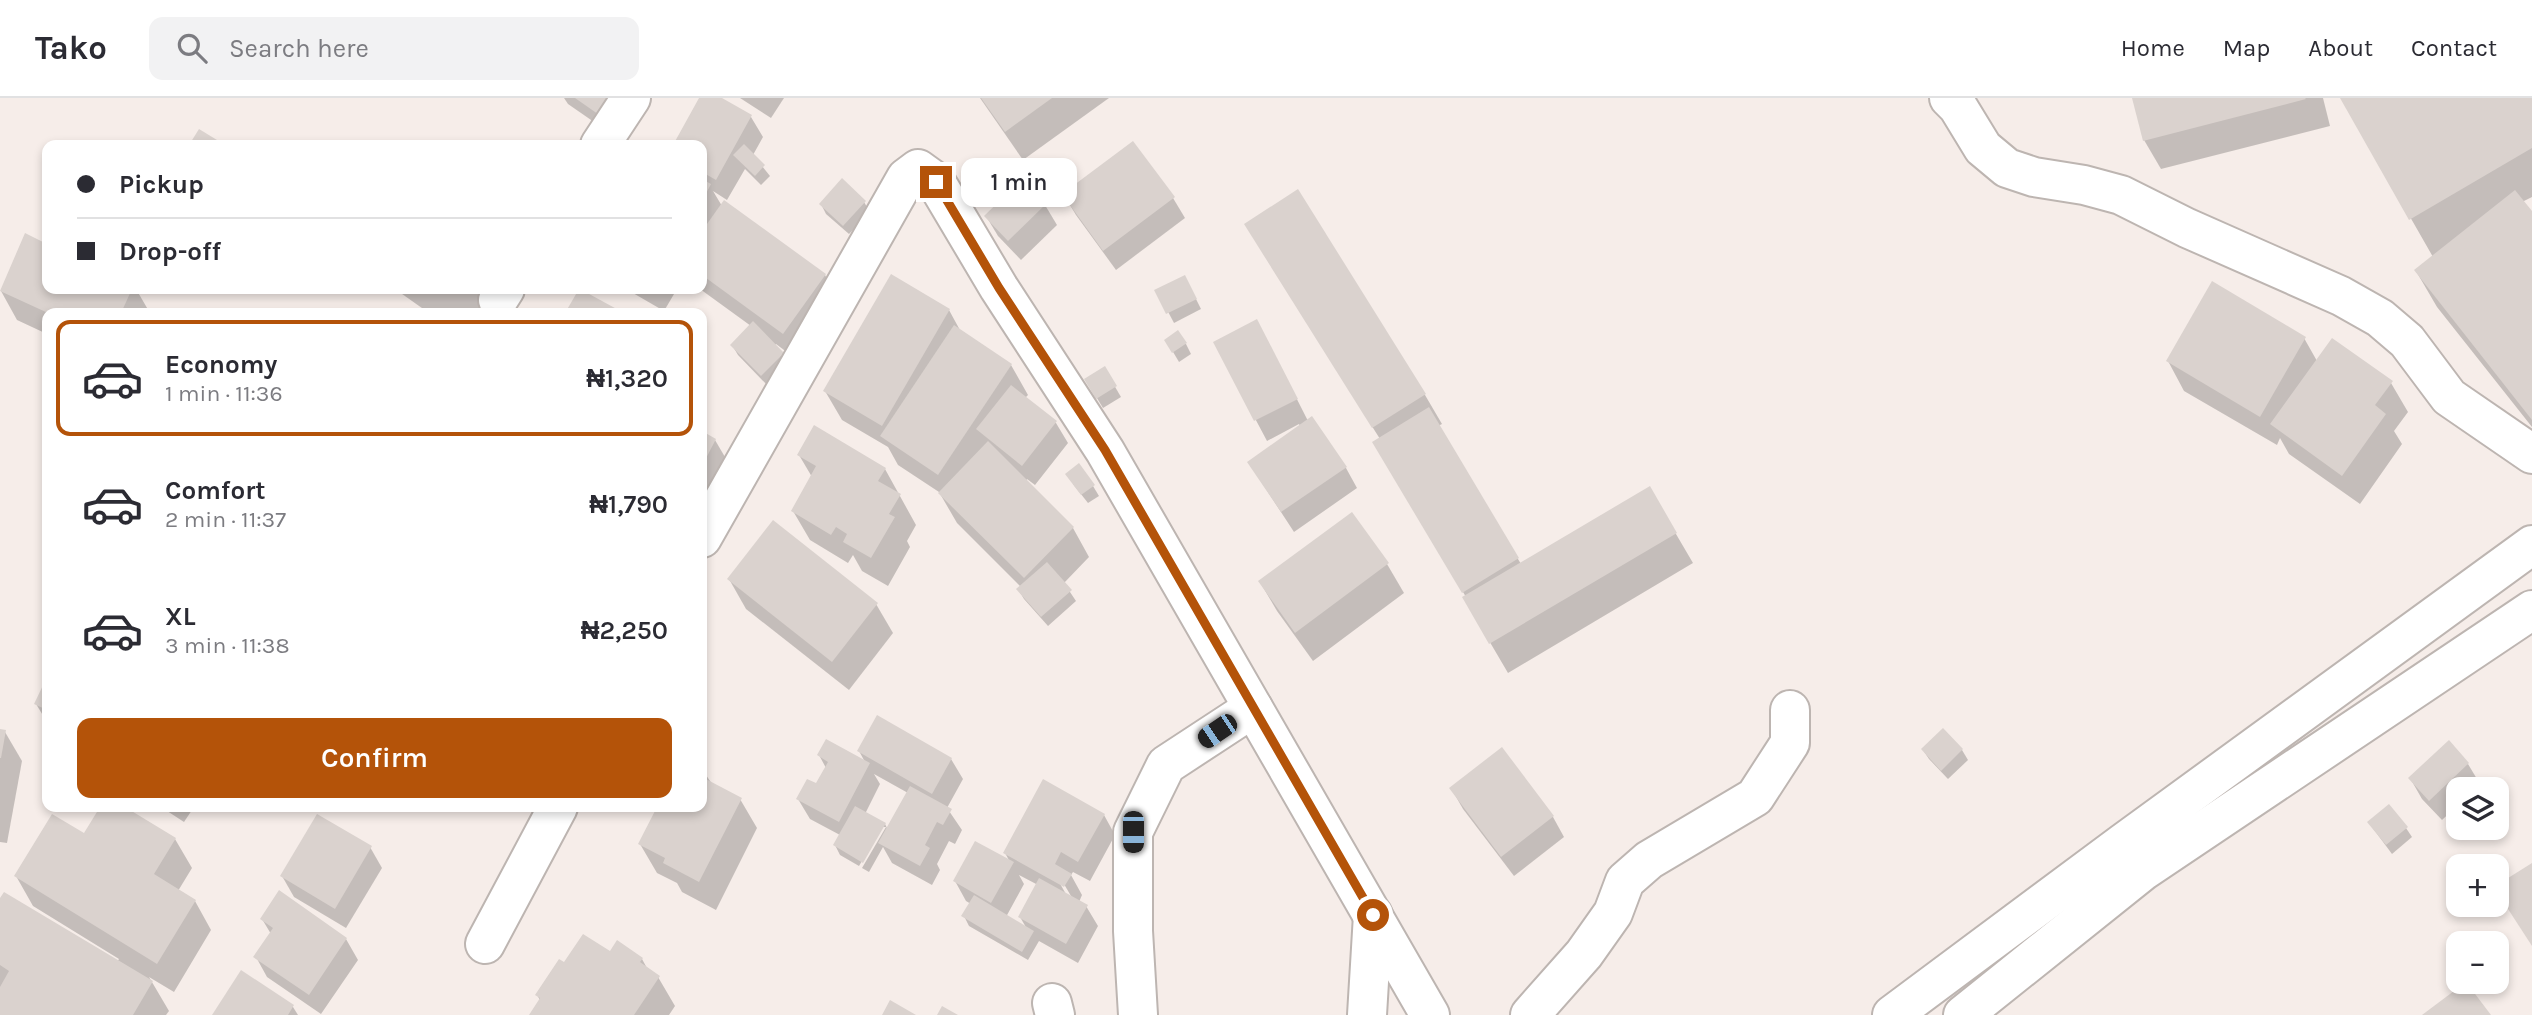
<!DOCTYPE html>
<html lang="en">
<head>
<meta charset="utf-8">
<style>
  body { margin:0; font-family:Karla,sans-serif; background:#f2f2f3; color:#2b2b33; height:100vh; display:flex; flex-direction:column; font-size:26px; white-space:nowrap }
  * { box-sizing:border-box; margin:0 }
  p { font-size:23px; color:#7c7c81 }
  .icon { flex:none; width:38px; height:38px; fill:none; stroke:currentColor; stroke-width:2; stroke-linecap:round; stroke-linejoin:round }
  .map { position:relative; flex:1; overflow:hidden }
  .sheet { position:absolute; left:42px; top:210px; width:665px; height:504px; display:flex; flex-direction:column; background:#fff; border-radius:14px; box-shadow:0 4px 10px #0003 }
  .sheet>* { flex:none }
  .hud { position:absolute; left:42px; top:42px; width:665px; height:154px; border-radius:14px; box-shadow:0 4px 10px #0003; display:grid; align-content:center; height:154px; padding:0 35px; background:#fff }
  .buttons { position:absolute; left:2446px; top:679px; display:grid; gap:14px }
  .buttons a { display:grid; place-items:center; width:63px; height:63px; border-radius:14px; background:#fff; box-shadow:0 4px 10px #0003; font-size:35px }
  .end { position:absolute; width:32px; height:32px; margin:-16px; border:9px solid #b45309; background:#fff; box-shadow:0 0 0 4px #fff }
  .from { border-radius:50% }
  .bubble { position:absolute; height:49px; border-radius:14px; background:#fff; box-shadow:0 4px 10px #0003; font-size:23px; font-weight:600; line-height:49px; text-align:center }
  .car { position:absolute; width:21px; height:42px; margin:-21px -10px; border-radius:9px; box-shadow:0 0 5px 2px #0007; background:linear-gradient(#222 24%,#8ab4d8 0 40%,#222 0 76%,#8ab4d8 0 86%,#222 0) }
  .hud b { display:flex; align-items:center; gap:24px; height:66px; font-size:26px }
  .hud b+b { border-top:2px solid #e1e1e2 }
  .hud i { width:18px; height:18px; background:#2b2b33 }
  ul { padding:12px 0 0; list-style:none }
  li { display:flex; align-items:center; gap:21px; height:116px; margin:0 14px 10px; padding:0 21px; border:4px solid transparent; border-radius:14px }
  li div { flex:1 }
  li b { display:block; font-size:26px }
  li em { font-style:normal; font-weight:600 }
  li.on { border-color:#b45309 }
  li>.icon { width:63px; height:63px; stroke-width:1.5 }
  .cta { display:flex; gap:14px; margin-top:auto; padding:14px 35px }
  .cta a { flex:1; height:80px; border-radius:14px; background:#b45309; color:#fff; font-size:28px; font-weight:600; line-height:80px; text-align:center }
  header { display:flex; align-items:center; gap:42px; box-sizing:border-box; height:98px; padding:0 35px; background:#fff; border-bottom:2px solid #e1e1e2 }
  header strong { font-size:33px }
  nav { display:flex; gap:38px; margin-inline-start:auto; font-size:24px }
  .search { width:490px; height:63px; background:#f2f2f3; display:flex; align-items:center; gap:18px; box-sizing:border-box; padding:0 24px; border-radius:14px; color:#7c7c81; font-size:26px }
  .map>svg:first-child { display:block }
  .shadow { fill:#0003; fill-rule:evenodd }
  .building { fill:#dad2ce }
  .lines { fill:none; stroke-linecap:round; stroke-linejoin:round }
  .street-casing { stroke:#bdb5b1; stroke-width:42 }
  .primary-casing { stroke:#bdb5b1; stroke-width:42 }
  .street { stroke:#fff; stroke-width:38 }
  .primary { stroke:#fff; stroke-width:38 }
  .route { stroke:#b45309; stroke-width:9 }
</style>
</head>
<body>
<header>
<strong>Tako</strong>
<div class="search"><svg class="icon" aria-label="search" viewBox="0 0 24 24"><circle cx="10" cy="10" r="6"/><path d="M15 15l6 6"/></svg>Search here</div>
<nav><a>Home</a><a>Map</a><a>About</a><a>Contact</a></nav>
</header>
<div class="map">
<svg width="2532" height="917" viewBox="0 0 2532 917">
  <rect width="100%" height="100%" fill="#f6ede9"/>
  <g class="shadow">
    <polygon points="564,0 645,0 617,40 568,6"/>
    <polygon points="701,0 718,0 751,19 763,39 753,57 770,78 761,87 745,71 727,102 713,93 722,108 825,177 841,206 800,264 776,246 774,248 788,266 767,287 738,257 732,247 751,228 700,191 702,191 702,136 706,130 702,127 702,47 675,47"/>
    <polygon points="740,0 784,0 771,20"/>
    <polygon points="980,0 1109,0 1023,62"/>
    <polygon points="2133,0 2323,0 2330,28 2161,71 2144,42"/>
    <polygon points="2342,0 2532,0 2532,99 2522,104 2532,116 2532,329 2437,209 2416,173 2433,159"/>
    <polygon points="1133,46 1173,100 1185,120 1116,172 1076,117 1064,97"/>
    <polygon points="1022,84 1045,107 1057,127 1021,162 998,138 986,118"/>
    <polygon points="864,104 870,114 849,136 826,116 821,106"/>
    <polygon points="25,138 47,148 47,191 136,191 150,215 47,215 47,236 17,222 1,193"/>
    <polygon points="1263,155 1425,297 1442,326 1438,328 1521,466 1649,390 1693,465 1508,575 1464,500 1466,499 1391,373 1380,341"/>
    <polygon points="1190,189 1201,211 1174,225 1157,193"/>
    <polygon points="395,191 506,191 491,215 429,215"/>
    <polygon points="626,191 677,191 664,213"/>
    <polygon points="949,212 961,234 1011,267 1028,297 1025,300 1056,325 1068,345 1035,387 1027,381 1026,383 1073,430 1089,459 1064,485 1076,503 1048,528 1024,501 1018,491 1021,489 957,425 939,394 898,367 888,349 842,322 825,293"/>
    <polygon points="2304,240 2317,263 2391,285 2408,314 2394,333 2402,346 2360,406 2289,356 2280,340 2277,347 2184,293 2168,263"/>
    <polygon points="1166,242 1186,246 1191,256 1179,264"/>
    <polygon points="1268,244 1308,323 1346,370 1357,390 1294,434 1249,365 1300,328 1299,326 1267,343 1215,245"/>
    <polygon points="1104,270 1121,299 1103,310 1086,282"/>
    <polygon points="702,335 715,342 732,371 702,429"/>
    <polygon points="799,357 885,371 916,427 907,443 910,449 888,488 862,473 853,457 848,465 810,442 793,413 812,379"/>
    <polygon points="1073,386 1093,388 1099,398 1088,405"/>
    <polygon points="1351,417 1387,466 1404,495 1313,563 1277,513 1260,484"/>
    <polygon points="729,481 876,506 893,535 849,592 746,511"/>
    <polygon points="47,583 47,624 36,606"/>
    <polygon points="1943,632 1962,652 1968,662 1948,681 1929,661 1923,652"/>
    <polygon points="0,633 5,634 22,663 7,745 0,744"/>
    <path d="M859,653L951,661L963,681L947,710L962,732L955,746L949,743L937,766L940,772L932,787L892,765L883,749L869,774L862,770L886,729H882L859,768L840,757L835,747L840,737L810,721L798,701L817,688L826,670L819,657L865,664ZM874,676L908,695L888,732L885,726L865,716L880,686Z"/>
    <polygon points="2468,666 2480,686 2474,691 2459,691 2459,706 2442,722 2422,701 2410,680"/>
    <polygon points="702,671 712,686 740,701 757,730 716,812 682,794 677,785 657,775 640,746 659,709 702,709"/>
    <polygon points="1451,690 1553,719 1564,739 1514,778 1463,711"/>
    <polygon points="102,709 114,709 175,741 192,770 178,793 195,803 211,832 174,894 149,879 169,913 166,917 0,917 0,804 117,864 119,861 33,808 16,778 84,737"/>
    <polygon points="161,709 194,709 184,724"/>
    <path d="M1104,717L1115,737L1090,783L1073,774L1071,777L1082,797L1079,804L1086,808L1098,828L1078,865L1039,843L1028,862L969,828L964,818L971,806L966,803L955,783L1010,764L1005,755ZM1019,777L1038,787L1020,819L1027,831L1006,819L1024,786ZM1061,781L1071,798H1067L1058,782Z"/>
    <polygon points="2369,725 2406,730 2412,739 2392,756"/>
    <polygon points="370,749 382,770 346,830 294,799 282,778"/>
    <polygon points="262,821 346,841 358,862 321,916 267,879 256,859 271,836"/>
    <polygon points="611,856 642,861 648,872 658,879 675,908 669,917 531,917 540,902 537,897 565,867"/>
    <polygon points="241,875 293,909 298,917 214,917"/>
  </g>
  <g class="building">
    <polygon points="575,0 619,0 605,21"/>
    <polygon points="699,0 722,0 752,17 716,82 702,74 702,47 673,47"/>
    <polygon points="981,0 1052,0 1005,34"/>
    <polygon points="2132,0 2305,0 2306,1 2143,43"/>
    <polygon points="2340,0 2532,0 2532,50 2409,122"/>
    <polygon points="199,31 217,42 213,47 189,47"/>
    <polygon points="1133,43 1175,99 1103,153 1062,96"/>
    <polygon points="744,46 765,67 755,78 733,57"/>
    <polygon points="842,80 866,103 843,128 819,106"/>
    <polygon points="702,81 711,86 702,103"/>
    <polygon points="1022,81 1046,106 1008,143 984,118"/>
    <polygon points="1298,91 1426,296 1372,330 1244,126"/>
    <polygon points="2515,92 2532,113 2532,322 2414,172"/>
    <polygon points="724,102 826,176 783,236 702,177 702,133"/>
    <polygon points="25,135 47,146 47,191 132,191 121,215 48,215 0,193"/>
    <polygon points="891,176 950,211 882,328 823,293"/>
    <polygon points="1185,177 1197,201 1166,216 1154,192"/>
    <polygon points="2212,183 2306,239 2260,319 2166,263"/>
    <polygon points="417,191 441,191 441,192 423,195"/>
    <polygon points="579,191 580,191 624,215 565,215"/>
    <polygon points="1257,221 1298,301 1254,323 1213,244"/>
    <polygon points="753,223 784,255 761,278 730,247"/>
    <polygon points="954,227 1012,266 938,377 880,338"/>
    <polygon points="1178,232 1187,245 1172,255 1164,242"/>
    <polygon points="2332,240 2393,283 2375,307 2386,316 2342,378 2270,326"/>
    <polygon points="1105,268 1117,288 1096,301 1084,281"/>
    <polygon points="1011,287 1057,323 1022,368 976,331"/>
    <polygon points="1429,309 1519,460 1462,495 1372,344"/>
    <polygon points="1312,318 1347,369 1281,414 1247,364"/>
    <polygon points="814,327 886,370 878,383 901,396 889,416 895,419 871,460 843,444 847,436 836,429 831,437 791,413 816,368 797,357"/>
    <polygon points="702,333 716,341 702,368"/>
    <polygon points="988,343 1074,429 1024,480 938,395"/>
    <polygon points="1079,365 1095,387 1081,397 1065,376"/>
    <polygon points="1650,388 1677,435 1489,546 1462,499"/>
    <polygon points="1352,414 1389,465 1295,535 1258,483"/>
    <polygon points="773,422 878,505 832,564 727,481"/>
    <polygon points="1047,464 1072,492 1041,519 1016,491"/>
    <polygon points="47,579 47,612 34,606"/>
    <polygon points="877,617 952,660 932,696 857,653"/>
    <polygon points="1943,630 1963,651 1941,673 1921,651"/>
    <polygon points="0,631 6,632 1,660 0,660"/>
    <polygon points="826,641 870,665 839,724 796,701 807,681 816,685 828,664 817,657"/>
    <polygon points="2449,642 2469,665 2429,703 2408,680"/>
    <polygon points="1502,649 1554,718 1501,759 1449,690"/>
    <polygon points="702,679 742,700 699,784 663,765 665,760 638,746 657,709 702,709"/>
    <polygon points="1043,681 1105,716 1078,764 1061,754 1055,766 1072,776 1064,789 1003,755"/>
    <polygon points="910,688 952,711 943,727 937,724 925,747 930,750 920,768 878,745"/>
    <polygon points="2389,706 2408,729 2386,747 2367,724"/>
    <polygon points="855,708 886,725 863,765 833,747"/>
    <polygon points="100,709 117,709 123,712 125,709 176,740 154,776 196,802 157,866 14,778 52,716 84,735"/>
    <polygon points="317,716 372,748 335,811 280,778"/>
    <polygon points="975,743 1014,764 991,805 953,783"/>
    <polygon points="2532,765 2532,848 2497,794 2497,787"/>
    <polygon points="1039,780 1088,807 1066,846 1018,819"/>
    <polygon points="279,792 347,840 309,897 253,859 273,830 260,821"/>
    <polygon points="4,794 153,883 133,917 0,917 0,889 9,873 0,867 0,800"/>
    <polygon points="974,797 1034,833 1022,854 961,818"/>
    <polygon points="583,836 610,853 617,842 643,860 640,864 660,878 634,917 529,917 540,900 535,897 559,861 564,864"/>
    <polygon points="241,872 294,907 288,917 212,917"/>
    <polygon points="2466,884 2491,917 2422,917"/>
    <polygon points="890,902 916,917 882,917"/>
    <polygon points="942,908 958,917 937,917"/>
  </g>
  <g class="lines">
    <g class="street-casing">
      <g id="street">
        <polyline points="1949,0 1958,9 1983,50 2007,70 2034,79 2084,87 2121,97 2187,130 2341,198 2380,220 2407,243 2449,299 2532,356"/>
        <polyline points="600,47 631,0"/>
        <polyline points="498,202 505,191"/>
        <polyline points="702,440 906,80 918,71 936,84 999,190 1105,353 1430,917"/>
        <polyline points="485,846 558,709"/>
        <polyline points="1052,905 1055,917"/>
        <polyline points="1138,917 1133,833 1133,734 1166,667 1253,610"/>
        <polyline points="1367,917 1373,817"/>
        <polyline points="1530,917 1584,856 1613,815 1625,783 1649,762 1755,699 1790,645 1790,612"/>
      </g>
    </g>
    <g class="primary-casing">
      <g id="primary">
        <polyline points="1892,917 2123,745 2532,447"/>
        <polyline points="1963,917 2143,773 2532,512"/>
      </g>
    </g>
    <use href="#street" class="street"/>
    <use href="#primary" class="primary"/>
  </g>
  <g class="lines">
    <polyline class="route" points="936,84 999,190 1105,352 1373,817"/>
  </g>
</svg>
<div class="buttons">
<a><svg class="icon" aria-label="layers" viewBox="0 0 24 24"><path d="M12 4l9 5-9 5-9-5zM3 14l9 5 9-5"/></svg></a>
<a>+</a>
<a>−</a>
</div>
<i class="end from" style="left:1373px;top:817px"></i>
<i class="end" style="left:936px;top:84px"></i>
<div class="bubble" style="left:961px;top:60px;width:116px">1 min</div>
<i class="car" style="left:1217px;top:633px;rotate:236deg"></i>
<i class="car" style="left:1133px;top:734px;rotate:180deg"></i>
<div class="hud">
<b><i class="from"></i>Pickup</b>
<b><i></i>Drop-off</b>
</div>
<section class="sheet">
<ul>
<li class="on"><svg class="icon" aria-label="car" viewBox="0 0 24 24"><path d="M5 17H2v-5l4-1 3-4h7l3 4 3 1v5h-3M9 17h6M6 11h13"/><circle cx="7" cy="17" r="2"/><circle cx="17" cy="17" r="2"/></svg><div><b>Economy</b><p>1 min · 11:36</p></div><em>₦1,320</em></li>
<li><svg class="icon" aria-label="car" viewBox="0 0 24 24"><path d="M5 17H2v-5l4-1 3-4h7l3 4 3 1v5h-3M9 17h6M6 11h13"/><circle cx="7" cy="17" r="2"/><circle cx="17" cy="17" r="2"/></svg><div><b>Comfort</b><p>2 min · 11:37</p></div><em>₦1,790</em></li>
<li><svg class="icon" aria-label="car" viewBox="0 0 24 24"><path d="M5 17H2v-5l4-1 3-4h7l3 4 3 1v5h-3M9 17h6M6 11h13"/><circle cx="7" cy="17" r="2"/><circle cx="17" cy="17" r="2"/></svg><div><b>XL</b><p>3 min · 11:38</p></div><em>₦2,250</em></li>
</ul>
<div class="cta"><a>Confirm</a></div>
</section>
</div>
</body>
</html>
